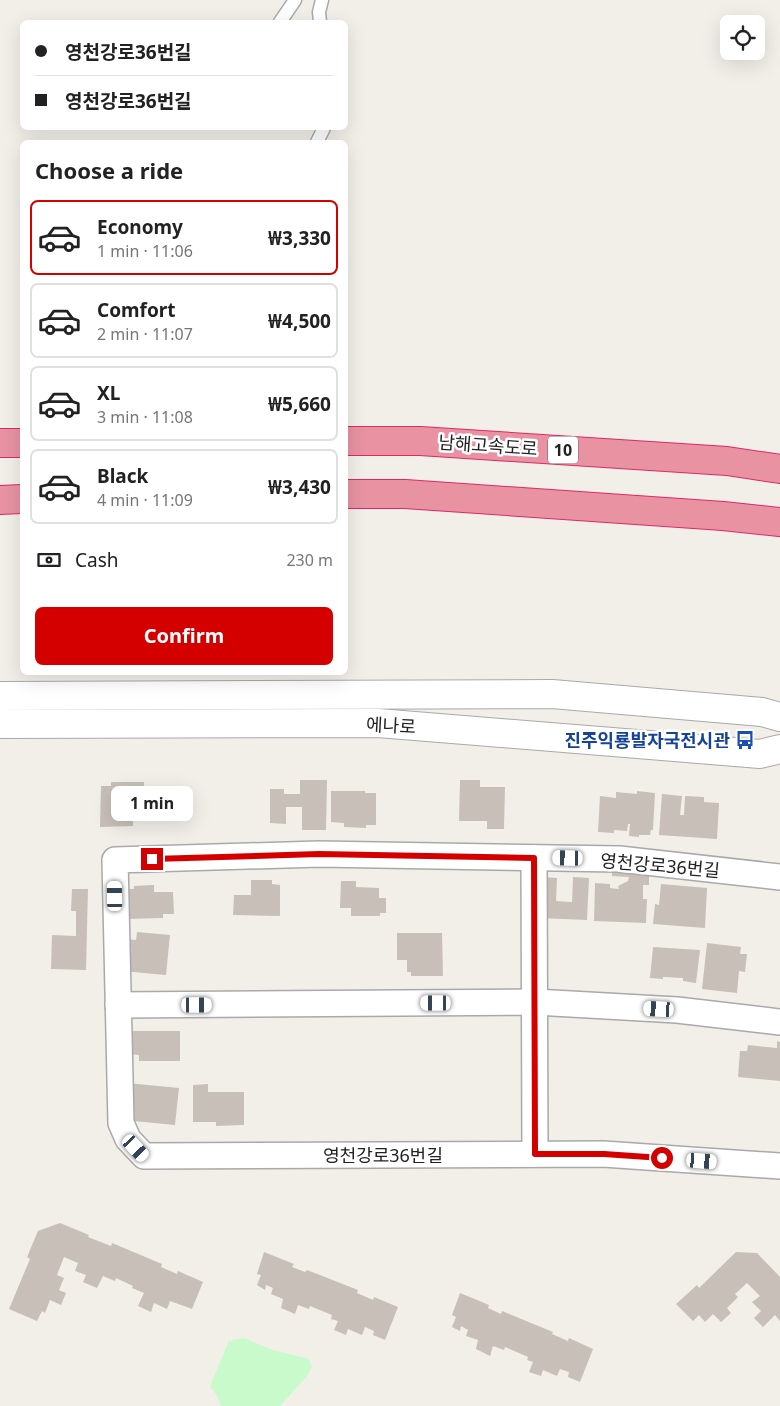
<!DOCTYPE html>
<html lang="en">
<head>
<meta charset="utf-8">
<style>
  body { margin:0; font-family:"Noto Sans","Noto Sans KR",sans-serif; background:#f6f6f6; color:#222; height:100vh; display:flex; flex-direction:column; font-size:19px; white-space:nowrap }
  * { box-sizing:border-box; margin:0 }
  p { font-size:16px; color:#767676 }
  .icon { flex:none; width:28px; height:28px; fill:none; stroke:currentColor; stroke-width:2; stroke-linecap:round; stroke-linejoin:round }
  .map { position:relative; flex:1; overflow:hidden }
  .drawer { position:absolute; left:20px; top:140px; width:328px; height:535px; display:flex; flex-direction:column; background:#fff; border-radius:8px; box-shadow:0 5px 20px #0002 }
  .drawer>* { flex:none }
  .banner { position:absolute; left:20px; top:20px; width:328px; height:110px; border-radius:8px; box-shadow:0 5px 20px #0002; display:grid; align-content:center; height:110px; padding:0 15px; background:#fff }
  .fabs { position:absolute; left:720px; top:15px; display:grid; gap:10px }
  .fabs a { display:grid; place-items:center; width:45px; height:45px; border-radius:8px; background:#fff; box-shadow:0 5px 20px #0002; font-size:25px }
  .end { position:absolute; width:22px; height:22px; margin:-11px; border:6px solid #d40000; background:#fff; box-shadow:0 0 0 2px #fff }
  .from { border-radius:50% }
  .bubble { position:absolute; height:35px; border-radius:8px; background:#fff; box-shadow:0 5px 20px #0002; font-size:16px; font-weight:700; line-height:35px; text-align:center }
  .car { position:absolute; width:15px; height:30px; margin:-15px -8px; border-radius:6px; box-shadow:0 0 4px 1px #0007; background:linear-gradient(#fff 24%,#345 0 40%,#fff 0 76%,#345 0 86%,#fff 0) }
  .banner b { display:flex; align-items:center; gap:18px; height:48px; font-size:19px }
  .banner b+b { border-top:1px solid #e0e0e0 }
  .banner i { width:12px; height:12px; background:#222 }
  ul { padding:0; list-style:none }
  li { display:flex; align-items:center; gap:15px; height:75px; margin:0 10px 8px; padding:0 5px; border:2px solid #e0e0e0; border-radius:8px }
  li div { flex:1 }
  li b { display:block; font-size:19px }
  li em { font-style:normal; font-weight:700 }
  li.current { border-color:#d40000 }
  li>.icon { width:45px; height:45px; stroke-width:1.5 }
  h2 { padding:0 15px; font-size:22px; line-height:60px }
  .pay { display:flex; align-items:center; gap:12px; height:55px; padding:0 15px; font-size:19px }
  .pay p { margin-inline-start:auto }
  .cta { display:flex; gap:10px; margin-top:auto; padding:10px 15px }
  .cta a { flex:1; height:58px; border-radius:8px; background:#d40000; color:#fff; font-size:20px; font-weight:700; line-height:58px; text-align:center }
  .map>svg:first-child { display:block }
  .park { fill:#c8facc }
  .building { fill:#c7bfb8 }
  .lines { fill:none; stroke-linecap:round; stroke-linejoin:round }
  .service-casing { stroke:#a9a9a9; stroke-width:15 }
  .minor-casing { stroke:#a9a9a9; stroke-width:28 }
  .tertiary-casing { stroke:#a9a9a9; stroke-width:30 }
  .motorway-casing { stroke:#dc2a67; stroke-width:30 }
  .service { stroke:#fff; stroke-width:12 }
  .minor { stroke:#fff; stroke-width:25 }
  .tertiary { stroke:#fff; stroke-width:28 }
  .motorway { stroke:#e892a2; stroke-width:28 }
  .route { stroke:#d40000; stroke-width:6 }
  .labels { text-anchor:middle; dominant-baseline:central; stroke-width:5; stroke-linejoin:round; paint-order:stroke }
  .shield { fill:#fff; stroke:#646464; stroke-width:1 }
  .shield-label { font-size:16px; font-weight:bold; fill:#222 }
  .street-label { font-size:18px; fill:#222; stroke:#fff }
  .transit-label { font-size:18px; font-weight:bold; fill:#164399; stroke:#fff; text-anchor:end }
</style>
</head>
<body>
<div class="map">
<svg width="780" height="1406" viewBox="0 0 780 1406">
  <rect width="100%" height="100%" fill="#f2efe9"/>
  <polygon class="park" points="244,1338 273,1350 309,1359 312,1367 306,1377 280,1406 221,1406 218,1397 210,1386 229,1341"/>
  <g class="building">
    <polygon points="300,780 327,780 326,830 302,830 302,807 286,807 286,824 270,823 270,789 284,789 284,794 300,794"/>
    <polygon points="460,780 480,780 480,787 505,787 504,829 487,829 487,821 459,821"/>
    <polygon points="111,782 144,782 145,821 133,821 133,826 100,827 101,786 111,786"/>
    <polygon points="331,791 365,791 365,793 376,793 376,825 366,825 366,828 344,827 344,823 331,822"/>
    <polygon points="637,791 655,793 653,830 651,830 650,835 639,835 639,837 629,836 630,824 628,824 627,831 614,830 614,833 598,832 600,796 616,798 616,792 637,794"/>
    <polygon points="662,794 682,796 680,815 684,815 685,796 704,797 704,802 719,803 717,839 659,835"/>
    <polygon points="612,870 649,871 649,885 643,885 643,899 647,899 646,923 594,921 595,883 610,884 610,888 619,889 618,886 628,881 629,877 612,876"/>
    <polygon points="543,877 557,878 556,901 572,902 573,877 589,878 587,920 539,918"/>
    <polygon points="251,880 272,880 272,884 280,885 280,916 233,915 234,895 251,895"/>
    <polygon points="341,881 356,881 356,887 379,888 379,898 386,898 386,913 380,913 380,916 351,916 351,908 340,908"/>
    <polygon points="661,884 707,888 705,928 653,924 655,904 659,905"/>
    <polygon points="154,885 154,892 173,892 174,914 163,914 163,918 125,919 123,889 134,889 134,886"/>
    <polygon points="72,889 88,889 86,970 51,969 52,935 76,936 76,911 71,911"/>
    <polygon points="137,932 170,935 166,975 122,971 124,939 136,940"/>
    <polygon points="397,933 442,933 443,976 411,976 411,972 407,972 407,960 397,960"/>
    <polygon points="707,943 741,947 740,954 747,954 745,972 739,971 737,993 702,989"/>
    <polygon points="653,947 700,950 696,983 683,981 683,978 663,977 663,979 650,978"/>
    <polygon points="129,1031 180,1031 180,1061 139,1061 139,1055 129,1054"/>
    <polygon points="777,1041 780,1042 780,1081 738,1077 740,1051 747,1051 748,1045 777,1048"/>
    <polygon points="127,1083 179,1088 175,1125 123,1120"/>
    <polygon points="208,1084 208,1092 244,1092 244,1125 216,1126 216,1122 193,1122 193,1085"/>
    <polygon points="60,1223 89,1235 88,1237 111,1246 112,1243 162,1264 161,1267 177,1274 178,1271 203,1282 192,1309 170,1301 167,1309 154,1303 151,1312 138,1306 144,1293 132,1288 133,1286 116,1278 115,1281 103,1276 97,1288 83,1282 86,1275 75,1271 78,1263 64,1257 57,1275 64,1278 59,1290 66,1293 61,1305 50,1300 45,1313 42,1311 37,1321 9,1309 30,1259 27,1257 38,1231"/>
    <polygon points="264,1252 294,1264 292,1267 305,1272 307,1270 358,1290 357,1293 373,1300 374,1297 398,1307 385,1340 373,1335 374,1331 365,1327 362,1335 348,1329 346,1335 334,1330 338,1321 331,1319 332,1315 310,1306 309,1309 298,1305 295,1314 281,1308 283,1299 271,1294 273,1288 266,1285 265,1290 257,1285 261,1275 257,1274"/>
    <polygon points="736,1252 757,1253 780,1277 780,1321 775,1315 763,1327 754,1318 761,1311 752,1302 760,1296 747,1283 735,1294 738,1297 727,1308 731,1313 721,1322 713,1314 705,1322 699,1315 693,1321 676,1304 697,1285 699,1288"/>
    <polygon points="460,1293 489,1305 488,1308 501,1314 502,1311 553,1332 552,1334 568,1341 569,1338 593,1349 580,1382 568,1377 569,1372 560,1369 557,1376 543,1370 541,1376 529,1372 533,1362 527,1360 528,1357 505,1347 504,1350 493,1346 490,1356 476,1349 478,1340 466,1336 468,1330 461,1326 460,1331 452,1327 456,1317 452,1315"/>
  </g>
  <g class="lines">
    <g class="service-casing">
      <g id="service">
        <polyline points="280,22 295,0"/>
        <polyline points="320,22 319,12 322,0"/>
        <polyline points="317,142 324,128"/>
      </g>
    </g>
    <g class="minor-casing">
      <g id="minor">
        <polyline points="534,858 535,1154"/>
        <polyline points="780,877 619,859 319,854 115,860 121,1123 128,1139 144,1156 603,1154 780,1166"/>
        <polyline points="118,1005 535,1002 677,1010 780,1022"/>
      </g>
    </g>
    <g class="tertiary-casing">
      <g id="tertiary">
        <polyline points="0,696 552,694 762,712 780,717"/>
        <polyline points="0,724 378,723 760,754 780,749"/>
      </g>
    </g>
    <g class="motorway-casing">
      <g id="motorway">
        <polyline points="345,441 420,441 727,461 780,469"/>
        <polyline points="0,443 22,443"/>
        <polyline points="345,494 405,494 723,516 780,522"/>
        <polyline points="0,500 22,499"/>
      </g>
    </g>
    <use href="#service" class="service"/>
    <use href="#minor" class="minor"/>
    <use href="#tertiary" class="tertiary"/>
    <use href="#motorway" class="motorway"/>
  </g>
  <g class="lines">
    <polyline class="route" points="152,859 319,854 534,858 535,1154 604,1154 662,1158"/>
  </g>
  <defs>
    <g id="bus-bare" transform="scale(1.5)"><path d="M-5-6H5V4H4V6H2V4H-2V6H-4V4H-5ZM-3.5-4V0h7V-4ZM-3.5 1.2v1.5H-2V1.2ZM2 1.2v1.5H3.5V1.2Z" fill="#1a4fb4" stroke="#fff" stroke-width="2.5" paint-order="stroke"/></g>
  </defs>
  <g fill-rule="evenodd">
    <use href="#bus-bare" x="745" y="740"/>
  </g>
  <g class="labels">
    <rect class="shield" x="548" y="436.5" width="30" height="27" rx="4"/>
    <g class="shield-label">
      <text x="563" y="450">10</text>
    </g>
    <g class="street-label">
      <text transform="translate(488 445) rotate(4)">남해고속도로</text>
      <text transform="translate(391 725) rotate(3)">에나로</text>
      <text transform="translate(660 865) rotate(5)">영천강로36번길</text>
      <text x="383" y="1155">영천강로36번길</text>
    </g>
    <g class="transit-label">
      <text x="730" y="740">진주익룡발자국전시관</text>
    </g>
  </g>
</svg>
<div class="fabs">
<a><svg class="icon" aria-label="locate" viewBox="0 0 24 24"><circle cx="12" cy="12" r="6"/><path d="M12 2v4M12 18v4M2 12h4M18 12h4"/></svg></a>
</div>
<i class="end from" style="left:662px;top:1158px"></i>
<i class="end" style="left:152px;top:859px"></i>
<div class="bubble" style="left:111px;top:786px;width:82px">1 min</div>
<i class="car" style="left:568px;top:858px;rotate:271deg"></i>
<i class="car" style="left:115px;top:896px;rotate:359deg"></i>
<i class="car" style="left:436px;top:1003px;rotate:270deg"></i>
<i class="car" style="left:197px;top:1005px;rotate:90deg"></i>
<i class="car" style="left:659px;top:1009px;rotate:273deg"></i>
<i class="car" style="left:136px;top:1148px;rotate:137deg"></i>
<i class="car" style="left:702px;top:1161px;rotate:94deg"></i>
<div class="banner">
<b><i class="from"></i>영천강로36번길</b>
<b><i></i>영천강로36번길</b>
</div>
<section class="drawer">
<h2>Choose a ride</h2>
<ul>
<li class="current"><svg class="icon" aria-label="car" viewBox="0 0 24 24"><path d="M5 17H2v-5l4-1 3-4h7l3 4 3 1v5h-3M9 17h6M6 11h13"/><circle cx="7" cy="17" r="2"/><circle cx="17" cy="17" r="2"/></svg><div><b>Economy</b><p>1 min · 11:06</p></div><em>₩3,330</em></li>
<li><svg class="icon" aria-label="car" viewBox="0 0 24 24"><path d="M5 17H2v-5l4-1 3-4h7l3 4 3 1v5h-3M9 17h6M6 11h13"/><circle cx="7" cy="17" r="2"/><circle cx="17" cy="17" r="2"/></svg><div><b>Comfort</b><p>2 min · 11:07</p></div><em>₩4,500</em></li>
<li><svg class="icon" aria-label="car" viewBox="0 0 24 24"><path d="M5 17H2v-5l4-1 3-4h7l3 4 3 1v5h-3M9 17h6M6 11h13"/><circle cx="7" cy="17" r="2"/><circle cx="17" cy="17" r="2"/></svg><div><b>XL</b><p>3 min · 11:08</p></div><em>₩5,660</em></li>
<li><svg class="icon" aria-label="car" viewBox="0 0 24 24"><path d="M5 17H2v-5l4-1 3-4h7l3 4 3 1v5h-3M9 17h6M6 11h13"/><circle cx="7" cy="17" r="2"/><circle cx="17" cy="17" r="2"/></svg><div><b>Black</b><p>4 min · 11:09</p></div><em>₩3,430</em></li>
</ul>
<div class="pay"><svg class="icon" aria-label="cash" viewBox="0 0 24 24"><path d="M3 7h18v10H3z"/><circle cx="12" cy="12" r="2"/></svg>Cash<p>230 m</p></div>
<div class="cta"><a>Confirm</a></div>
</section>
</div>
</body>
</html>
